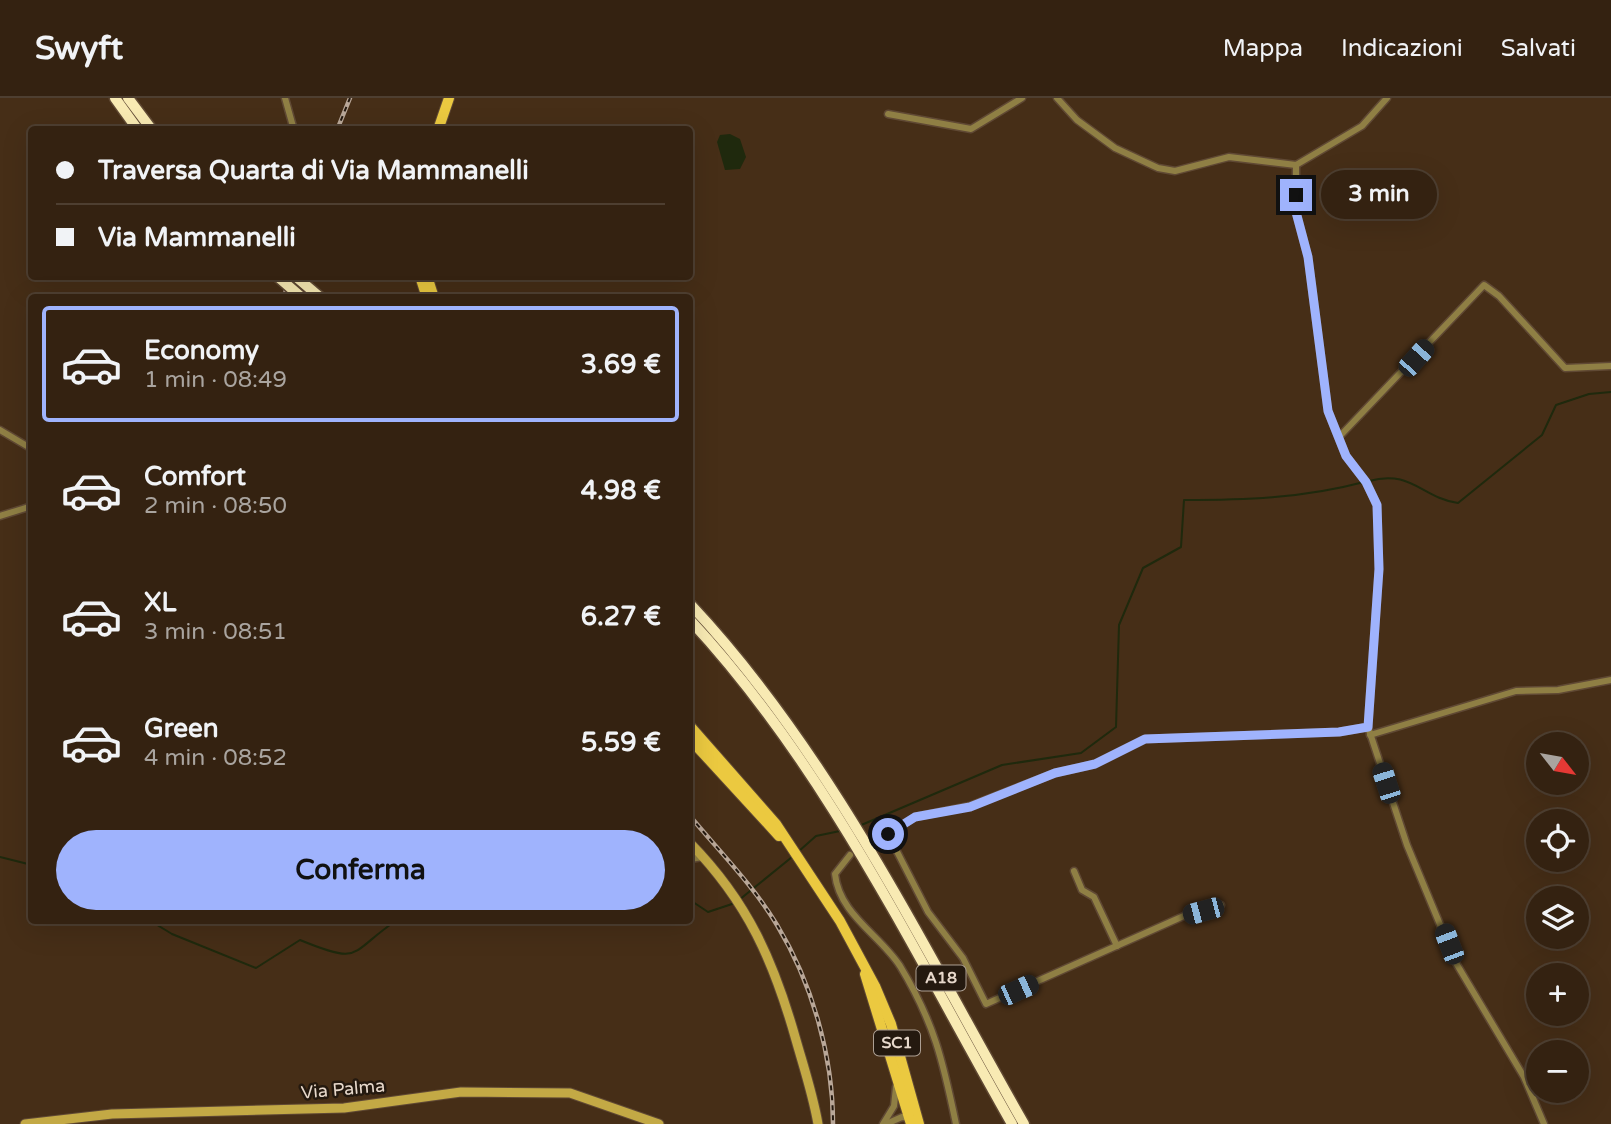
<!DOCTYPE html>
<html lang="it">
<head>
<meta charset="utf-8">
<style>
  body { margin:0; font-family:"Varela Round",sans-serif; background:#3c2a1a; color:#f1f3f6; height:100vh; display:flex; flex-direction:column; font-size:26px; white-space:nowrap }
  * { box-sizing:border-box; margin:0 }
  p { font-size:23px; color:#a9a49f }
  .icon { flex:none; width:38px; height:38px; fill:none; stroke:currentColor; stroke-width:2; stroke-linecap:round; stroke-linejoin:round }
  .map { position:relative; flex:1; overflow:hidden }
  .details { position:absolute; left:28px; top:196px; width:665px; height:630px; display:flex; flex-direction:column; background:#342211; border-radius:7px; box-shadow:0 7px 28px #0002,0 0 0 2px #4e3f31 }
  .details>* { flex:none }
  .banner { position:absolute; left:28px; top:28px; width:665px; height:154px; border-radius:7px; box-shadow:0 7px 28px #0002,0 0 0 2px #4e3f31; display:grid; align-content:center; height:154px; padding:0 28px; background:#342211 }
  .needle { width:46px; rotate:121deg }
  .controls { position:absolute; left:1526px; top:634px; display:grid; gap:14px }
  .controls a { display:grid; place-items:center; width:63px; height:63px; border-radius:50%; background:#342211; box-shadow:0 7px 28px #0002,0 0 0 2px #4e3f31; font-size:35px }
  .end { position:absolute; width:32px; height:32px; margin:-16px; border:9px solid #9fb3fd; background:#111; box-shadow:0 0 0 4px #111 }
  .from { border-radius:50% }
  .bubble { position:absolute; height:49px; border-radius:24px; background:#342211; box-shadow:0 7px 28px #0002,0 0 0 2px #4e3f31; font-size:23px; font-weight:700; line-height:49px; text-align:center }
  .car { position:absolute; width:21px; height:42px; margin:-21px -10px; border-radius:9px; box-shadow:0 0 5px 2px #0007; background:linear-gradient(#222 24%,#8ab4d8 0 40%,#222 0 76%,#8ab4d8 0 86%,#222 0) }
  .banner b { display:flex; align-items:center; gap:24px; height:66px; font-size:26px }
  .banner b+b { border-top:2px solid #4e3f31 }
  .banner i { width:18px; height:18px; background:#f1f3f6 }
  ul { padding:12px 0 0; list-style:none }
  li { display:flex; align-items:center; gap:21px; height:116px; margin:0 14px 10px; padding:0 14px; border:4px solid transparent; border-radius:7px }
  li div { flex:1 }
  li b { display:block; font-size:26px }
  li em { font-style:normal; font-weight:700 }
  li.on { border-color:#9fb3fd }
  li>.icon { width:63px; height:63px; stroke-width:1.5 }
  .button { display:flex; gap:14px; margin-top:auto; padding:14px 28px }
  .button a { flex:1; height:80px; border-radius:42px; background:#9fb3fd; color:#111; font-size:28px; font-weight:700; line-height:80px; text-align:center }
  header { display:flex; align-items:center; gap:42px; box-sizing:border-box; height:98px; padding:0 35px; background:#342211; border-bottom:2px solid #4e3f31 }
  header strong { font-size:33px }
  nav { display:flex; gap:38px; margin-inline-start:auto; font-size:24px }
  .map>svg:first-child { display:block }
  .water { fill:#1f290d }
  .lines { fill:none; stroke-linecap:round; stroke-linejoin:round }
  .stream { stroke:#1f290d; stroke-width:2 }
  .street-casing { stroke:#604934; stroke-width:9 }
  .secondary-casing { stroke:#604934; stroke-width:11 }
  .primary-casing { stroke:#604934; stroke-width:12 }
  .highway-casing { stroke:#604934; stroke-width:13 }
  .street { stroke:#8f7f44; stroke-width:6 }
  .secondary { stroke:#c3a945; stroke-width:9 }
  .primary { stroke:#ebc940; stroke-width:10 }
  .highway { stroke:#f8eab3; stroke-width:10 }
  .rail-casing { stroke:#b9a798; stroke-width:4.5 }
  .rail { stroke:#24190f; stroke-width:2; stroke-dasharray:5; stroke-linecap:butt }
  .highway-bridge-casing { stroke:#604934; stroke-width:13; stroke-linecap:butt }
  .highway-bridge { stroke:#f8eab3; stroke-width:10 }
  .route { stroke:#9fb3fd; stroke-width:9 }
  .labels { text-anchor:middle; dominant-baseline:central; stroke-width:5; stroke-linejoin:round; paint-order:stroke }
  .shield { fill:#24190f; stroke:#ac9f93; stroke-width:2 }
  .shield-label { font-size:16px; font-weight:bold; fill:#e7d8cb }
  .street-label { font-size:18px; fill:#e7d8cb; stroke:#24190f }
</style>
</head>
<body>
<header>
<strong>Swyft</strong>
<nav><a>Mappa</a><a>Indicazioni</a><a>Salvati</a></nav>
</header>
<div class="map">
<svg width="1611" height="1026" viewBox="0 0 1611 1026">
  <rect width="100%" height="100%" fill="#462e17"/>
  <polygon class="water" points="730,36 740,41 746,59 740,71 725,72 717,44 720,37"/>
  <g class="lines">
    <g class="stream">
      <path d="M1369,383C1411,371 1422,400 1458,405L1542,337L1556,307L1589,296L1611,294"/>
      <path d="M859,728L1002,667L1081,655L1116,629L1119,527L1143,470L1181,449L1184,402C1246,402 1304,400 1364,384"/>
      <polyline points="799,753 816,738 840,733"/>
      <polyline points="0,759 32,767"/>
      <polyline points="690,802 708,814 735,805"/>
      <polyline points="739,802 792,759"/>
      <path d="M149,822L172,836L256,870L300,842C363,868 348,855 397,822"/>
    </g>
    <g class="street-casing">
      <g id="street">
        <polyline points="285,0 294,32"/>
        <polyline points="1057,0 1077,22 1115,50 1158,70 1175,73 1229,59 1296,67 1362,28 1387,0"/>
        <polyline points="888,16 971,31 1022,0"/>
        <polyline points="1296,67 1296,114 1308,159 1328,313 1346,358 1366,384 1377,407 1379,471 1368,629 1407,747 1456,865 1524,979 1544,1026"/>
        <polyline points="0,332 32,351"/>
        <polyline points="1339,339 1484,187 1499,198 1565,270 1611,268"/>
        <polyline points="0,418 32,408"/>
        <polyline points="1370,637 1516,593 1558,592 1611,582"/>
        <polyline points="888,736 928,814 963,860 986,906 1186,817 1221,807"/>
        <polyline points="873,744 915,719 970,708 1055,675 1095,666 1145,641 1339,634 1368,629"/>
        <path d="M850,757L835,776C839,816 880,837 900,868C934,924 943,963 956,1026"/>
        <polyline points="690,761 703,759"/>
        <polyline points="1074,773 1082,792 1094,799 1117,848"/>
        <polyline points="883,1026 894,1008 896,989"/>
        <polyline points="886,1026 902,1019 910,1020"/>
      </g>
    </g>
    <g class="secondary-casing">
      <g id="secondary">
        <path d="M690,745C748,804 774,864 796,942C804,970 813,997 818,1026"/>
        <polyline points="25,1026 112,1016 344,1010 461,994 570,995 659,1026"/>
      </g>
    </g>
    <g class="primary-casing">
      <g id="primary">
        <polyline points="438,32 449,0"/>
        <polyline points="420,178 427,200"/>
        <polyline points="427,178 434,200"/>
        <polyline points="690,628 776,726 840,823 875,888 891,926 919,1026"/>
        <polyline points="690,641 779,738"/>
        <polyline points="865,876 911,1026"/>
      </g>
    </g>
    <g class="highway-casing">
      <g id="highway">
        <polyline points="115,0 138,32"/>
        <polyline points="128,0 152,32"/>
        <polyline points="295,178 321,200"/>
        <path d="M690,506C831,656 923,849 1024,1026"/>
        <path d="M690,522C826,668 914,854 1012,1026"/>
      </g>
    </g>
    <use href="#street" class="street"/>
    <use href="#secondary" class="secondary"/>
    <use href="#primary" class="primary"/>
    <use href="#highway" class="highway"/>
    <g class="rail-casing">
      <g id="rail">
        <polyline points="337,32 350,0"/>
        <polyline points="285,200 287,178"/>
        <path d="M690,718C719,753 753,787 777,827C812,885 833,958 833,1026"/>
      </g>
    </g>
    <use href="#rail" class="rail"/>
    <g class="highway-bridge-casing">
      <polyline id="highway-bridge" points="277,178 300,198"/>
    </g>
    <use href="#highway-bridge" class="highway-bridge"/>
  </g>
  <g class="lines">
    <polyline class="route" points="888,736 915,719 970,709 1055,675 1095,666 1145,641 1339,634 1368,629 1379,471 1377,407 1366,384 1346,358 1328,313 1308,159 1296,114 1296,97"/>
  </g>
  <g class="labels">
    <g class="shield">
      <rect x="916.5" y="867.5" width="49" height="25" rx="5"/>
      <rect x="874" y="932.5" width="46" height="25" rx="5"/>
    </g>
    <g class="shield-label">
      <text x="941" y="880">A18</text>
      <text x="897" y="945">SC1</text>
    </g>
    <g class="street-label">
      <text transform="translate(343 991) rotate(-5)">Via Palma</text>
    </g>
  </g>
</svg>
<div class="controls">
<a><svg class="needle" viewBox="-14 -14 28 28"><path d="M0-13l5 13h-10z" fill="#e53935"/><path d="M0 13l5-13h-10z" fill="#a9a49f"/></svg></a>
<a><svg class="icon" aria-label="locate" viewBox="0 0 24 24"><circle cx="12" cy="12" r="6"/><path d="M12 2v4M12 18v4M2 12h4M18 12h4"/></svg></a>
<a><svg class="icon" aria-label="layers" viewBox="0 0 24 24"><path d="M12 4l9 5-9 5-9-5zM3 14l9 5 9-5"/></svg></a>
<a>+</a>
<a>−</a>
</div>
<i class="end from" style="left:888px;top:736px"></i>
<i class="end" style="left:1296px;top:97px"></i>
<div class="bubble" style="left:1321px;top:72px;width:116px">3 min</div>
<i class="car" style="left:1416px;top:260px;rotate:42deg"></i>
<i class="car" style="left:1386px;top:685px;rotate:342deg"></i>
<i class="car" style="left:1203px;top:813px;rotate:255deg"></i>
<i class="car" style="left:1449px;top:846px;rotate:339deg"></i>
<i class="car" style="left:1018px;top:892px;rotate:66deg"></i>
<div class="banner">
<b><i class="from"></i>Traversa Quarta di Via Mammanelli</b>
<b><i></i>Via Mammanelli</b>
</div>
<section class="details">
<ul>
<li class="on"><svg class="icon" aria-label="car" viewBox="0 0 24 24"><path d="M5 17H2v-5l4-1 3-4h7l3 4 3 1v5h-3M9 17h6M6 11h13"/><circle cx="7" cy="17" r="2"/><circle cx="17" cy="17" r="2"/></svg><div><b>Economy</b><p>1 min · 08:49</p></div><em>3.69 €</em></li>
<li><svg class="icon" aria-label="car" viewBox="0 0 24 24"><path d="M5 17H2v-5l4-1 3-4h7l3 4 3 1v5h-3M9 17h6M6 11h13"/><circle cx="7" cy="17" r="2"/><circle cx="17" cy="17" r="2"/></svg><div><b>Comfort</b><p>2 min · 08:50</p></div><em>4.98 €</em></li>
<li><svg class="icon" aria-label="car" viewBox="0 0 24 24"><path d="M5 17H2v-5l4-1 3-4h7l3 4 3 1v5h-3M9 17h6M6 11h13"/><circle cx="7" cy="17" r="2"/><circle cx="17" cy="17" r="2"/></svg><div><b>XL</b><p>3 min · 08:51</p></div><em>6.27 €</em></li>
<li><svg class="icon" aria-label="car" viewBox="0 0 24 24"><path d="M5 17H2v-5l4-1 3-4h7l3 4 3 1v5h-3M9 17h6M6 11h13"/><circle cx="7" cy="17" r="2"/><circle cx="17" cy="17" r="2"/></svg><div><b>Green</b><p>4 min · 08:52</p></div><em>5.59 €</em></li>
</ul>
<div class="button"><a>Conferma</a></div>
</section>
</div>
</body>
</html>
